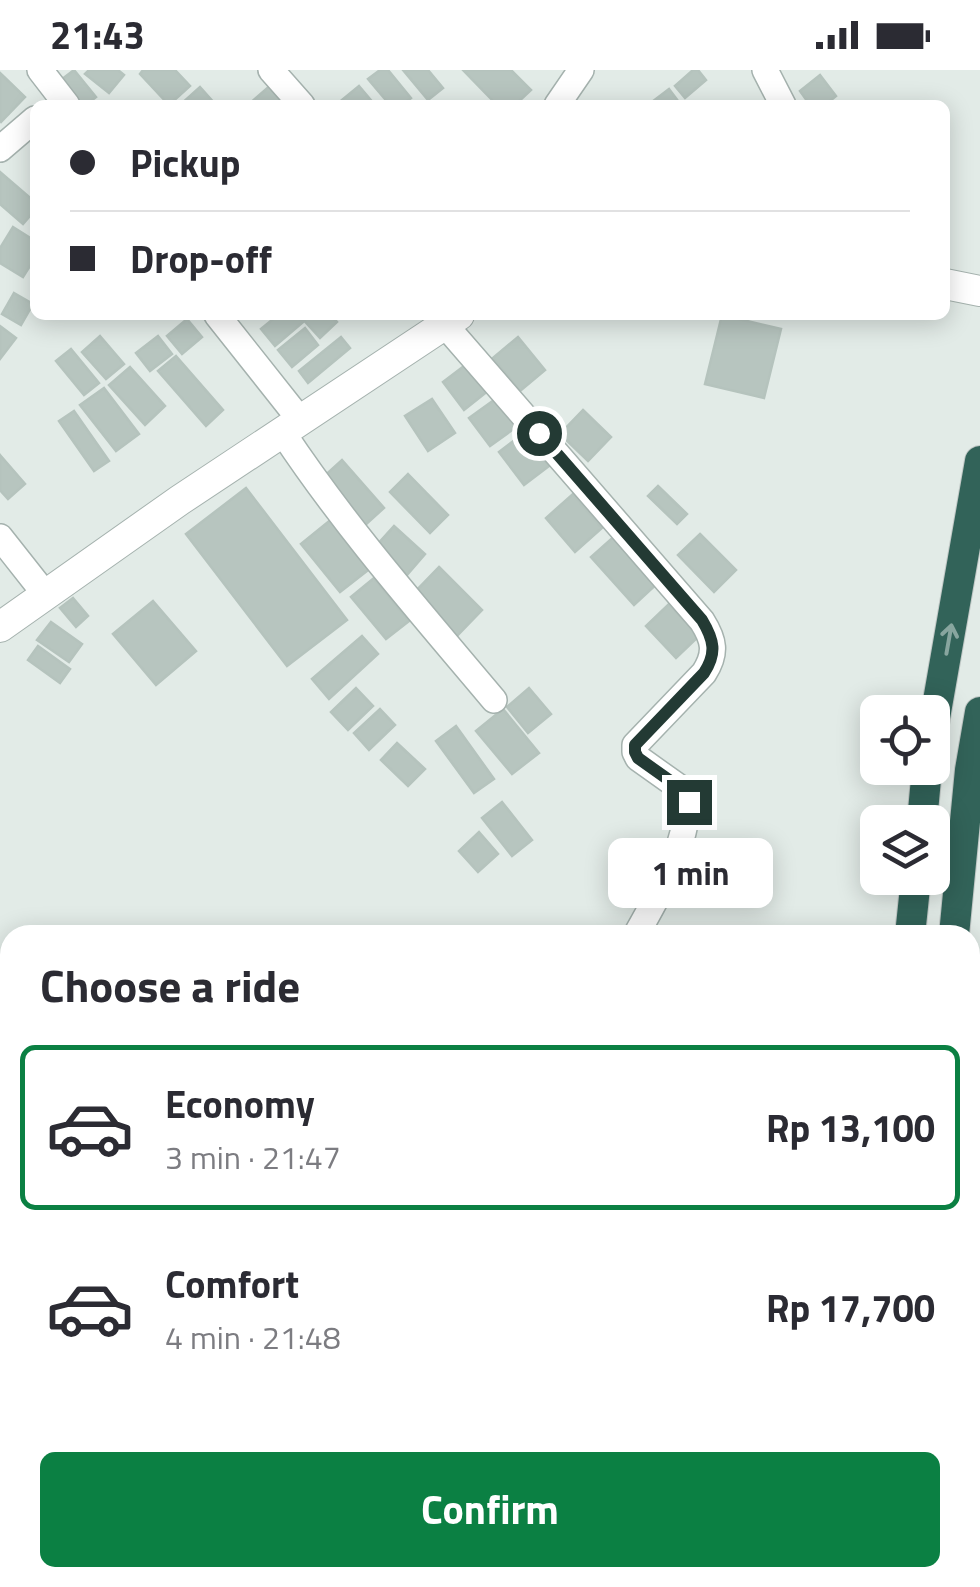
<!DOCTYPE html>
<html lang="en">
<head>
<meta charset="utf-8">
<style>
  body { margin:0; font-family:"Titillium Web",sans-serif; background:#f7f7f7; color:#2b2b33; height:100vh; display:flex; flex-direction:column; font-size:38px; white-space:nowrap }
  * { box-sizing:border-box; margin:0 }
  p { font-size:32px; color:#7c7c81 }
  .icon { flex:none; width:55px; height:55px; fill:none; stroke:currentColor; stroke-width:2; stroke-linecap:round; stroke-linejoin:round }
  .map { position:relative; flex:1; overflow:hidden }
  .side { position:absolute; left:0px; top:855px; width:980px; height:662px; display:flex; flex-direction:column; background:#fff; border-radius:30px 30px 0 0; box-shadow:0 5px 25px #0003 }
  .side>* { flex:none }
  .banner { position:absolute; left:30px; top:30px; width:920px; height:220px; border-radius:15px; box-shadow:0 5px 25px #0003; display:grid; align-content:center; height:220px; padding:0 40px; background:#fff }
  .tools { position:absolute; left:860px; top:625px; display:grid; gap:20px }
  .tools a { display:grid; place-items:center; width:90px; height:90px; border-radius:15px; background:#fff; box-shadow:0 5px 25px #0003; font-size:50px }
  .end { position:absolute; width:45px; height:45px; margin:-22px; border:12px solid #233a34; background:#fff; box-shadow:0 0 0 5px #fff }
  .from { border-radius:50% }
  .bubble { position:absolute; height:70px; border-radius:15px; background:#fff; box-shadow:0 5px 25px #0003; font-size:32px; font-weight:700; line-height:70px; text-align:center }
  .banner b { display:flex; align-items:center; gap:35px; height:95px; font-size:38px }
  .banner b+b { border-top:2px solid #e1e1e2 }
  .banner i { width:25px; height:25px; background:#2b2b33 }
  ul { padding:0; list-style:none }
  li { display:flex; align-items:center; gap:30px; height:165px; margin:0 20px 15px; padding:0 20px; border:5px solid transparent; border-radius:15px }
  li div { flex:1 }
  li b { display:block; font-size:38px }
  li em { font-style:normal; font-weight:700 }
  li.selected { border-color:#0b8043 }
  li>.icon { width:90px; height:90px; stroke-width:1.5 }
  h2 { padding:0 40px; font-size:45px; line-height:120px }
  .button { display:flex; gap:20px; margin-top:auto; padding:20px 40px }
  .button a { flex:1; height:115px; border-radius:15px; background:#0b8043; color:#fff; font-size:40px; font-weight:700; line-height:115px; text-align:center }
  .status { display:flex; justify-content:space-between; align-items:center; height:70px; padding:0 50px; background:#fff; direction:ltr }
  .status svg { height:28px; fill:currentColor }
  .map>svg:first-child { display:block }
  .building { fill:#b7c5bf; stroke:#b5c3bd; stroke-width:2.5 }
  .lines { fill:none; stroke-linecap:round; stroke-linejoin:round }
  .minor-casing { stroke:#a5b2ae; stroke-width:28 }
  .tertiary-casing { stroke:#a5b2ae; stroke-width:32 }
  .motorway-casing { stroke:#c1c8c6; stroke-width:32 }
  .path { stroke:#85ab9f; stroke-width:5; stroke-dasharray:5 8; stroke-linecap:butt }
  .minor { stroke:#fff; stroke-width:25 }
  .tertiary { stroke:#fff; stroke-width:30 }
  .motorway { stroke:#326359; stroke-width:30 }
  .oneway { stroke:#88a69f }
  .route { stroke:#233a34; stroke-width:12 }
</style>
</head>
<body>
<div class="status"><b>21:43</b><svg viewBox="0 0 49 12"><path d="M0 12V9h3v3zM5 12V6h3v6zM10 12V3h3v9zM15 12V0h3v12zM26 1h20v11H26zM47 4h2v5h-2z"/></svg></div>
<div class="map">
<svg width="980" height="1517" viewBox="0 0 980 1517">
  <rect width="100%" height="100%" fill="#e2ebe7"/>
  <g class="building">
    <polygon points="74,0 96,27 86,35 74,35 57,13"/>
    <polygon points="89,0 118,0 124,5 109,23 85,4"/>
    <polygon points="143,0 175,0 190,16 169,35 140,4"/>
    <polygon points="380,0 388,0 411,28 403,35 390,35 368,9"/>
    <polygon points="403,0 428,0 443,18 428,30"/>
    <polygon points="463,0 511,0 531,20 515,35 497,35"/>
    <polygon points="693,0 698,0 706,10 685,28 675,16"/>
    <polygon points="0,3 25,27 1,52 0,51"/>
    <polygon points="820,5 836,26 825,35 810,35 800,21"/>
    <polygon points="272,14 283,27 274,35 248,35"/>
    <polygon points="359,16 375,35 338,35 337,34"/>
    <polygon points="200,17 216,35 180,35"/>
    <polygon points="669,19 681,35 648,35"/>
    <polygon points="0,102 35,132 35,140 23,154 0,134"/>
    <polygon points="13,157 35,171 35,188 23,207 0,193 0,178"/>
    <polygon points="14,223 33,234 21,255 2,244"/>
    <polygon points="278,245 297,245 303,252 275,276 261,259"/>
    <polygon points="299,245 331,245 337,252 320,268"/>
    <polygon points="722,245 781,259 764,328 705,314"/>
    <polygon points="187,249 202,267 182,284 167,266"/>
    <polygon points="0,256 16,268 0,289"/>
    <polygon points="305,258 318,275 292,297 278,280"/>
    <polygon points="100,266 124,294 106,309 82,282"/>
    <polygon points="158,266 172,284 150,301 136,283"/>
    <polygon points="341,267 350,278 308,313 299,301"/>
    <polygon points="518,267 545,300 520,321 493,288"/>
    <polygon points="71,279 99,313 84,325 56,291"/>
    <polygon points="176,286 223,340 206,356 158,301"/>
    <polygon points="468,293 489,320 464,340 443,312"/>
    <polygon points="130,297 165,336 145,355 109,315"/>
    <polygon points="104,318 139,364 116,381 80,335"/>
    <polygon points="501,325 522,353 490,376 469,348"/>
    <polygon points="432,329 455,363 428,381 405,346"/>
    <polygon points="583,340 611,367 588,391 560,364"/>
    <polygon points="74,341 109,391 94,401 59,351"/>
    <polygon points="524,363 549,396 524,415 499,382"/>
    <polygon points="0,385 25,414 8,429 0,420"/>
    <polygon points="342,390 384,438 363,457 321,409"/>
    <polygon points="408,404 448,445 430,463 390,422"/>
    <polygon points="658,416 687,444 677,454 648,426"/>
    <polygon points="246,418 347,550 287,596 186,464"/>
    <polygon points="573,424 602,458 575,482 546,448"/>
    <polygon points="333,448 372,497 340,522 301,474"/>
    <polygon points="394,456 425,484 407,505 376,476"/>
    <polygon points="618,463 660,511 634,535 591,487"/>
    <polygon points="700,464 736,500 714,522 678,485"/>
    <polygon points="439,497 482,540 454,569 411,526"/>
    <polygon points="374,508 409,551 386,569 351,527"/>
    <polygon points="73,528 88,546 76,557 60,538"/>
    <polygon points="153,531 196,581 156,615 113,564"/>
    <polygon points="669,534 699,566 676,588 646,556"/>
    <polygon points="51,552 82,574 69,592 37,570"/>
    <polygon points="362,566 378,584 329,629 312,609"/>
    <polygon points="38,576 70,599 60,613 28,590"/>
    <polygon points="356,618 373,636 348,660 331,642"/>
    <polygon points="529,618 551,644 528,663 507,637"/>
    <polygon points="380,639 395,655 369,680 354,663"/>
    <polygon points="503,639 539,683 512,704 476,661"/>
    <polygon points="456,656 494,709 474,723 436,671"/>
    <polygon points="397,673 425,699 408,716 381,690"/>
    <polygon points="502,732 532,770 512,786 482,748"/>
    <polygon points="479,762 498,784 478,802 459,781"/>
    <polygon points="8,1207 10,1209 10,1254 8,1257 0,1251 0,1216"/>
  </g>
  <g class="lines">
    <g class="minor-casing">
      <g id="minor">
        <polyline points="40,0 67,35"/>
        <polyline points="271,0 302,35"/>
        <polyline points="765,0 783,35"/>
        <polyline points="557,35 581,0"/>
        <polyline points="0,79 35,49"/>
        <polyline points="217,245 301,351"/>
        <path d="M445,255L702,551C714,570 717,583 704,603L635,675V682L638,688L683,720C691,730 688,738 686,749C678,793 657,827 636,865"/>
        <path d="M283,363C346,458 421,543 494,630"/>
        <polyline points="0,467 45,524"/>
        <polyline points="0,1168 10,1180"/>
        <polyline points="0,1472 10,1482"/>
        <polyline points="10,1517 20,1508"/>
      </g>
    </g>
    <g class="tertiary-casing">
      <g id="tertiary">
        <polyline points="945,214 980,221"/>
        <polyline points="0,557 180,430 459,245"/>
      </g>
    </g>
    <g class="motorway-casing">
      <g id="motorway">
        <polyline points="932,665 980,391"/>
        <polyline points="922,752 927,698"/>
        <polyline points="910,865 916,808"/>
        <polyline points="954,865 970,700 980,642"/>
        <polyline points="795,1517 796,1508"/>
        <polyline points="844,1517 845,1508"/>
        <polyline points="888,1517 889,1508"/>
      </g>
    </g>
    <polyline class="path" points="970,957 980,958"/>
    <use href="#minor" class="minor"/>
    <use href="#tertiary" class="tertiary"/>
    <use href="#motorway" class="motorway"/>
  </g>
  <defs><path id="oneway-shaft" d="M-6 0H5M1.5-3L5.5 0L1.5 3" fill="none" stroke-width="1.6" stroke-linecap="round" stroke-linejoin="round" transform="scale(2.5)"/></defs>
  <use class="oneway" href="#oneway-shaft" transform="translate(949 569) rotate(-80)"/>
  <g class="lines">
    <path class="route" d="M539,363L702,550C714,570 717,583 704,603L635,675V682L638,688L683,720L689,732"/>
  </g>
</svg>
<div class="tools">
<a><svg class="icon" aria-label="locate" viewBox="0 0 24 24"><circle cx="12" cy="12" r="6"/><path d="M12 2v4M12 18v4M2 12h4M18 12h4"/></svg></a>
<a><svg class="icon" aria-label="layers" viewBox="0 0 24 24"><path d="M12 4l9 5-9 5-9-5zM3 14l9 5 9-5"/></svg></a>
</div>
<i class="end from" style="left:539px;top:363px"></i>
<i class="end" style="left:689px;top:732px"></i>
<div class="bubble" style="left:608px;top:768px;width:165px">1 min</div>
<div class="banner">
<b><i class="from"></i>Pickup</b>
<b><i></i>Drop-off</b>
</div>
<section class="side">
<h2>Choose a ride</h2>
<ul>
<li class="selected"><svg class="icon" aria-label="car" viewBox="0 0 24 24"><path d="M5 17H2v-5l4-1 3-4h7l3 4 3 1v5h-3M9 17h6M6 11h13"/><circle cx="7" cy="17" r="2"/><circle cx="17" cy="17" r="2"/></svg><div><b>Economy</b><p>3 min · 21:47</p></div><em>Rp 13,100</em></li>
<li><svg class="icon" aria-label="car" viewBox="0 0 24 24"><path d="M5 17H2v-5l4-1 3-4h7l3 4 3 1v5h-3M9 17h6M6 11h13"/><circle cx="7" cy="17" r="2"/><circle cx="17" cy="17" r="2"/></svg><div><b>Comfort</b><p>4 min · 21:48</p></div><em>Rp 17,700</em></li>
</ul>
<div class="button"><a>Confirm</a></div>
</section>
</div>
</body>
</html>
